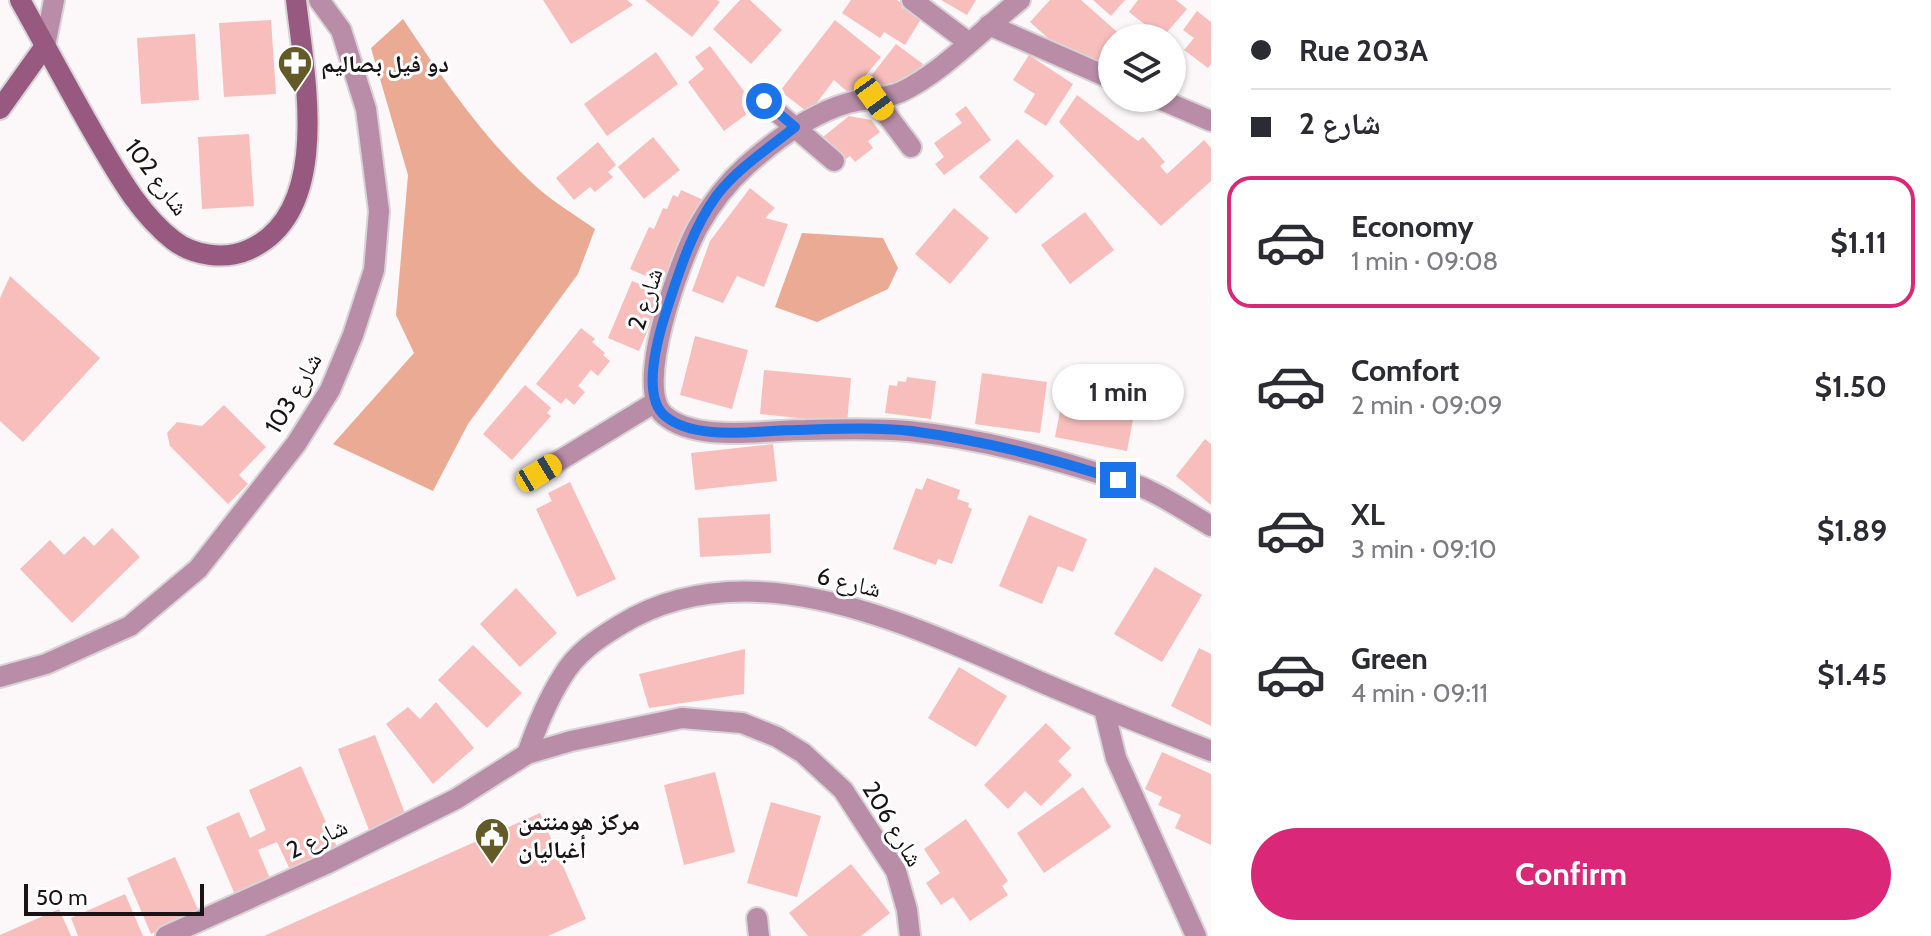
<!DOCTYPE html>
<html lang="en">
<head>
<meta charset="utf-8">
<style>
  body { margin:0; font-family:Cabin,"Noto Naskh Arabic",sans-serif; background:#f7f7f7; color:#2b2b33; height:100vh; display:flex; flex-direction:column; font-size:30px; white-space:nowrap }
  * { box-sizing:border-box; margin:0 }
  p { font-size:26px; color:#7c7c81 }
  .icon { flex:none; width:44px; height:44px; fill:none; stroke:currentColor; stroke-width:2; stroke-linecap:round; stroke-linejoin:round }
  .map { position:relative; flex:1; overflow:hidden }
  .side { display:flex; flex-direction:column; background:#fff; width:720px }
  .side>* { flex:none }
  .hud { display:grid; align-content:center; height:176px; padding:0 40px; background:#fff }
  .fabs { position:absolute; left:1098px; top:24px; display:grid; gap:16px }
  .fabs a { display:grid; place-items:center; width:88px; height:88px; border-radius:50%; background:#fff; box-shadow:0 2px 6px #0004; font-size:40px }
  .scale { position:absolute; left:24px; bottom:20px; width:180px; box-sizing:border-box; padding-left:8px; border:4px solid #1a1315; border-top:0; font-size:22px; line-height:28px; white-space:nowrap; color:#1a1315; -webkit-text-stroke:6px #fff; paint-order:stroke }
  .end { position:absolute; width:36px; height:36px; margin:-18px; border:10px solid #1a73e8; background:#fff; box-shadow:0 0 0 4px #fff }
  .from { border-radius:50% }
  .bubble { position:absolute; height:56px; border-radius:28px; background:#fff; box-shadow:0 2px 6px #0004; font-size:26px; font-weight:700; line-height:56px; text-align:center }
  .car { position:absolute; width:24px; height:48px; margin:-24px -12px; border-radius:10px; box-shadow:0 0 6px 2px #0007; background:linear-gradient(#f5c518 24%,#345 0 40%,#f5c518 0 76%,#345 0 86%,#f5c518 0) }
  .hud b { display:flex; align-items:center; gap:28px; height:76px; font-size:30px }
  .hud b+b { border-top:2px solid #e1e1e2 }
  .hud i { width:20px; height:20px; background:#2b2b33 }
  ul { padding:0; list-style:none }
  li { display:flex; align-items:center; gap:24px; height:132px; margin:0 16px 12px; padding:0 24px; border:4px solid transparent; border-radius:24px }
  li div { flex:1 }
  li b { display:block; font-size:30px }
  li em { font-style:normal; font-weight:700 }
  li.on { border-color:#db2777 }
  li>.icon { width:72px; height:72px; stroke-width:1.5 }
  .action { display:flex; gap:16px; margin-top:auto; padding:16px 40px }
  .action a { flex:1; height:92px; border-radius:48px; background:#db2777; color:#fff; font-size:32px; font-weight:700; line-height:92px; text-align:center }
  main { display:flex; flex:1; min-height:0 }
  .map>svg:first-child { display:block }
  .forest { fill:#ebaa94 }
  .building { fill:#f7bebc }
  .lines { fill:none; stroke-linecap:round; stroke-linejoin:round }
  .street-casing { stroke:#d8d3d5; stroke-width:24 }
  .secondary-casing { stroke:#d8d3d5; stroke-width:24 }
  .street { stroke:#b98da8; stroke-width:20 }
  .secondary { stroke:#975980; stroke-width:20 }
  .route { stroke:#1a73e8; stroke-width:10 }
  .labels { text-anchor:middle; dominant-baseline:central; stroke-width:6; stroke-linejoin:round; paint-order:stroke }
  .poi-label { font-size:24px; font-weight:bold; fill:#1a1315; stroke:#fff; text-anchor:start }
  .street-label { font-size:24px; fill:#1a1315; stroke:#fff }
</style>
</head>
<body>
<main>
<div class="map">
<svg width="1211" height="936" viewBox="0 0 1211 936">
  <rect width="100%" height="100%" fill="#fcf8f9"/>
  <g class="forest">
    <path d="M403,19C443,79 485,141 539,189C556,204 577,216 595,229L578,274L468,424L433,491L333,444L414,353L396,315L408,175L371,48Z"/>
    <polygon points="802,233 883,238 898,268 888,289 817,322 775,307"/>
  </g>
  <g class="building">
    <polygon points="543,0 627,0 633,5 571,44"/>
    <polygon points="645,0 717,0 720,2 692,37"/>
    <polygon points="740,0 750,0 782,30 751,64 713,29"/>
    <polygon points="851,0 897,0 903,4 901,7 921,19 905,45 884,32 880,38 842,13"/>
    <polygon points="941,0 976,0 967,15"/>
    <polygon points="1050,0 1081,0 1124,38 1112,38 1112,73 1110,75 1090,58 1086,63 1071,50 1067,55 1030,22"/>
    <polygon points="1093,0 1125,0 1111,16"/>
    <polygon points="1138,0 1176,0 1187,9 1162,38 1129,12"/>
    <polygon points="1197,11 1211,22 1211,64 1208,68 1184,50 1194,38 1183,30"/>
    <polygon points="271,20 276,94 224,97 219,23"/>
    <polygon points="835,20 881,57 850,94 834,80 809,113 780,91"/>
    <polygon points="195,34 199,100 141,104 137,38"/>
    <polygon points="896,44 923,64 903,90 895,84 889,91 871,76"/>
    <polygon points="710,46 756,107 724,131 688,82 704,69 695,57"/>
    <polygon points="656,52 678,84 607,136 584,104"/>
    <polygon points="1029,55 1073,84 1046,126 1024,112 1035,94 1013,80"/>
    <polygon points="1077,95 1138,141 1143,137 1165,162 1160,166 1167,174 1204,140 1211,148 1211,181 1161,226 1059,122"/>
    <polygon points="966,106 991,140 944,175 935,164 944,157 934,143 962,123 955,114"/>
    <polygon points="849,116 871,120 880,132 868,141 873,148 855,162 850,156 843,161 823,137"/>
    <polygon points="249,134 254,206 202,209 198,137"/>
    <polygon points="653,137 680,170 644,199 618,167"/>
    <polygon points="1017,139 1054,176 1016,214 979,177"/>
    <polygon points="598,142 616,165 608,172 613,177 595,192 590,187 574,200 556,178"/>
    <polygon points="750,188 775,208 765,218 788,224 764,287 737,276 723,303 692,291 710,241"/>
    <polygon points="681,190 706,201 668,286 630,269 649,227 654,229 663,208 667,209 673,195 678,197"/>
    <polygon points="954,208 989,238 950,284 915,254"/>
    <polygon points="1085,212 1114,250 1070,284 1041,245"/>
    <polygon points="10,276 100,358 23,442 0,421 0,298"/>
    <polygon points="632,281 663,294 639,351 608,338"/>
    <polygon points="581,328 595,339 592,342 605,353 603,355 610,361 598,376 591,370 578,386 585,392 574,405 566,398 561,404 536,384"/>
    <polygon points="695,336 748,350 732,409 680,395"/>
    <polygon points="764,370 851,378 847,423 760,414"/>
    <polygon points="982,373 1047,382 1040,433 975,424"/>
    <polygon points="907,377 936,381 931,419 885,413 889,385 897,386 898,381 906,382"/>
    <polygon points="525,385 551,408 547,413 551,416 512,460 483,434"/>
    <polygon points="1064,390 1110,399 1109,403 1135,409 1127,451 1055,437"/>
    <polygon points="224,405 266,447 239,475 248,484 228,504 170,446 167,433 177,422 202,426"/>
    <polygon points="1205,439 1211,444 1211,505 1176,476"/>
    <polygon points="773,444 777,481 695,490 691,453"/>
    <polygon points="927,478 960,490 957,499 969,503 968,507 972,509 952,564 938,559 936,565 893,549 916,488 922,490"/>
    <polygon points="570,482 616,579 577,597 536,509 552,501 548,493"/>
    <polygon points="770,514 771,553 700,557 698,518"/>
    <polygon points="1029,515 1087,539 1073,572 1058,566 1042,604 999,586"/>
    <polygon points="112,528 140,557 72,623 20,569 50,540 64,555 84,536 94,546"/>
    <polygon points="1155,567 1202,595 1162,662 1114,634"/>
    <polygon points="516,588 557,633 520,667 480,624"/>
    <polygon points="473,645 522,693 487,728 438,680"/>
    <polygon points="1199,648 1211,654 1211,726 1171,706"/>
    <polygon points="745,649 744,694 649,708 639,674"/>
    <polygon points="959,667 1007,696 976,747 928,718"/>
    <polygon points="436,702 474,748 433,784 386,724 408,707 420,719"/>
    <polygon points="1046,723 1071,748 1058,761 1072,775 1041,806 1025,791 1008,809 984,785"/>
    <polygon points="375,735 406,816 369,830 338,749"/>
    <polygon points="1162,752 1211,774 1211,845 1175,828 1181,815 1158,805 1162,797 1145,789"/>
    <polygon points="301,766 340,854 293,876 277,842 258,850 271,881 236,897 206,827 239,812 250,838 266,830 249,790"/>
    <polygon points="715,772 735,852 684,865 664,785"/>
    <polygon points="1083,787 1111,827 1044,873 1017,833"/>
    <polygon points="771,802 821,816 797,897 747,883"/>
    <polygon points="540,813 586,919 548,936 264,936"/>
    <polygon points="966,819 1008,881 1002,886 1008,895 970,921 953,897 941,905 926,883 940,873 924,849"/>
    <polygon points="175,857 199,912 151,934 127,878"/>
    <polygon points="851,864 890,913 861,936 808,936 789,913"/>
    <polygon points="125,894 143,936 78,936 71,918"/>
    <polygon points="59,909 71,936 0,936 0,935"/>
  </g>
  <g class="lines">
    <g class="street-casing">
      <g id="street">
        <polyline points="912,0 968,42"/>
        <path d="M1020,0C983,29 943,72 901,92C885,99 865,98 848,103C810,114 775,140 746,166C726,184 711,204 698,227C680,260 633,388 664,415C696,443 766,430 806,430C840,429 874,428 908,431C969,437 1033,453 1091,471C1109,477 1130,481 1148,490C1170,500 1190,514 1211,526"/>
        <polyline points="989,25 1112,79"/>
        <polyline points="45,46 54,0"/>
        <polyline points="874,98 911,147"/>
        <polyline points="1157,98 1211,121"/>
        <polyline points="764,101 834,161"/>
        <polyline points="539,473 654,403"/>
        <polyline points="0,677 46,664 130,626 198,569 296,444 330,390 353,335 374,270 379,211 366,109 341,30 319,0"/>
        <polyline points="1104,709 1116,758 1196,936"/>
        <path d="M527,754C536,728 547,701 562,677C576,653 597,639 620,625C749,545 913,626 1036,680C1094,705 1152,728 1211,751"/>
        <polyline points="757,918 759,936"/>
        <polyline points="166,936 326,864 456,799 527,754 571,741 682,718 742,723 777,737 803,753 843,790 896,871 907,910 910,936"/>
      </g>
    </g>
    <g class="secondary-casing">
      <g id="secondary">
        <path d="M20,0C47,48 72,96 100,144C120,178 141,215 173,240C193,256 225,260 248,250C334,213 304,73 296,0"/>
        <polyline points="0,109 45,46"/>
      </g>
    </g>
    <use href="#street" class="street"/>
    <use href="#secondary" class="secondary"/>
  </g>
  <g class="lines">
    <path class="route" d="M764,101L795,127C769,148 738,168 717,195C692,229 679,272 666,312C658,337 641,396 665,416C696,442 758,430 795,430C834,429 873,427 911,431C981,440 1051,458 1118,480"/>
  </g>
  <defs>
    <g id="pharmacy-pin" transform="scale(1.8)"><path d="M0 17L-7.5 6A9.5 9.5 0 1 1 7.5 6Z" fill="#645a27" stroke="#fff"/><path d="M-2-6h4v4h4v4h-4v4h-4v-4h-4v-4h4Z" fill="#fff"/></g>
    <g id="civic-pin" transform="scale(1.8)"><path d="M0 17L-7.5 6A9.5 9.5 0 1 1 7.5 6Z" fill="#645a27" stroke="#fff"/><path d="M-.6-6.5H3V-4.5H.6V-3L4-1V1h2V6H-6V1h2V-1L-.6-3ZM-1.2 2.5V6h2.4V2.5Z" fill="#fff"/></g>
  </defs>
  <g fill-rule="evenodd">
    <use href="#pharmacy-pin" x="295" y="63"/>
    <use href="#civic-pin" x="492" y="835"/>
  </g>
  <g class="labels">
    <g class="poi-label">
      <text x="321" y="63">دو فيل بصاليم</text>
      <text x="518" y="821">مركز هومنتمن<tspan x="518" dy="28">أغباليان</tspan></text>
    </g>
    <g class="street-label">
      <text transform="translate(157 177) rotate(53)">شارع 102</text>
      <text transform="translate(645 299) rotate(-72)">شارع 2</text>
      <text transform="translate(293 393) rotate(-60)">شارع 103</text>
      <text transform="translate(849 582) rotate(13)">شارع 6</text>
      <text transform="translate(893 824) rotate(59)">شارع 206</text>
      <text transform="translate(317 838) rotate(-25)">شارع 2</text>
    </g>
  </g>
</svg>
<div class="fabs">
<a><svg class="icon" aria-label="layers" viewBox="0 0 24 24"><path d="M12 4l9 5-9 5-9-5zM3 14l9 5 9-5"/></svg></a>
</div>
<div class="scale">50 m</div>
<i class="end from" style="left:764px;top:101px"></i>
<i class="end" style="left:1118px;top:480px"></i>
<div class="bubble" style="left:1052px;top:364px;width:132px">1 min</div>
<i class="car" style="left:874px;top:98px;rotate:144deg"></i>
<i class="car" style="left:539px;top:473px;rotate:59deg"></i>
</div>
<section class="side">
<div class="hud">
<b><i class="from"></i>Rue 203A</b>
<b><i></i>شارع 2</b>
</div>
<ul>
<li class="on"><svg class="icon" aria-label="car" viewBox="0 0 24 24"><path d="M5 17H2v-5l4-1 3-4h7l3 4 3 1v5h-3M9 17h6M6 11h13"/><circle cx="7" cy="17" r="2"/><circle cx="17" cy="17" r="2"/></svg><div><b>Economy</b><p>1 min · 09:08</p></div><em>$1.11</em></li>
<li><svg class="icon" aria-label="car" viewBox="0 0 24 24"><path d="M5 17H2v-5l4-1 3-4h7l3 4 3 1v5h-3M9 17h6M6 11h13"/><circle cx="7" cy="17" r="2"/><circle cx="17" cy="17" r="2"/></svg><div><b>Comfort</b><p>2 min · 09:09</p></div><em>$1.50</em></li>
<li><svg class="icon" aria-label="car" viewBox="0 0 24 24"><path d="M5 17H2v-5l4-1 3-4h7l3 4 3 1v5h-3M9 17h6M6 11h13"/><circle cx="7" cy="17" r="2"/><circle cx="17" cy="17" r="2"/></svg><div><b>XL</b><p>3 min · 09:10</p></div><em>$1.89</em></li>
<li><svg class="icon" aria-label="car" viewBox="0 0 24 24"><path d="M5 17H2v-5l4-1 3-4h7l3 4 3 1v5h-3M9 17h6M6 11h13"/><circle cx="7" cy="17" r="2"/><circle cx="17" cy="17" r="2"/></svg><div><b>Green</b><p>4 min · 09:11</p></div><em>$1.45</em></li>
</ul>
<div class="action"><a>Confirm</a></div>
</section>
</main>
</body>
</html>
